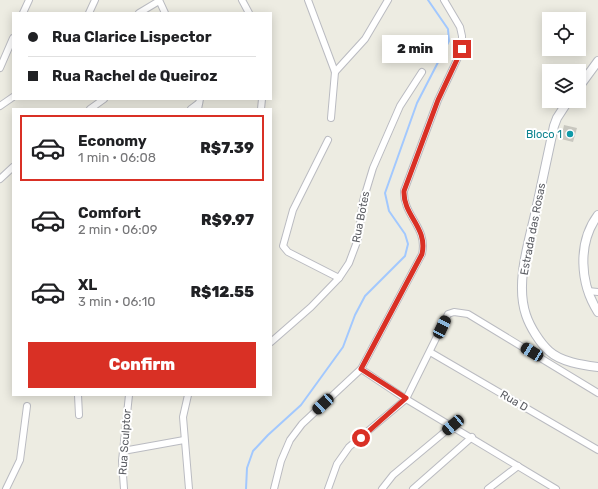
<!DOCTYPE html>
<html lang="en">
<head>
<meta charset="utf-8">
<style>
  body { margin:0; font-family:Rubik,sans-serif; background:#f6f6f6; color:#202124; height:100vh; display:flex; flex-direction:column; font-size:15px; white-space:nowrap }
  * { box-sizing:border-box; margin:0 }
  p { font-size:13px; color:#757577 }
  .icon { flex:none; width:22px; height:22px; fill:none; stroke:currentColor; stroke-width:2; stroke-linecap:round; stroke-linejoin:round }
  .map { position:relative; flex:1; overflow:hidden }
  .panel { position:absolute; left:12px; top:108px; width:260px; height:288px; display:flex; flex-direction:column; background:#fff; border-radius:0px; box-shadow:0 2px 10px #0003 }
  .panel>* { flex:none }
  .top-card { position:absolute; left:12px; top:12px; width:260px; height:88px; border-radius:0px; box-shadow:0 2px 10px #0003; display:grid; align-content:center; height:88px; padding:0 16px; background:#fff }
  .buttons { position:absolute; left:542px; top:12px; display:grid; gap:8px }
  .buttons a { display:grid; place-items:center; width:44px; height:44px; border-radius:0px; background:#fff; box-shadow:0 2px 10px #0003; font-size:20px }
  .end { position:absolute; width:18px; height:18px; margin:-9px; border:5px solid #d93025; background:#fff; box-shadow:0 0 0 2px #fff }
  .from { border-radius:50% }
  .bubble { position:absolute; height:28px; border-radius:0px; background:#fff; box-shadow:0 2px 10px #0003; font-size:13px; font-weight:800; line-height:28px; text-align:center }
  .car { position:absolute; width:12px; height:24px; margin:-12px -6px; border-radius:5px; box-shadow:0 0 3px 1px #0007; background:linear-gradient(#222 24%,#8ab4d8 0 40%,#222 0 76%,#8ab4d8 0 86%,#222 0) }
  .top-card b { display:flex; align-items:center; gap:14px; height:38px; font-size:15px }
  .top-card b+b { border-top:1px solid #e0e0e0 }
  .top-card i { width:10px; height:10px; background:#202124 }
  ul { padding:7px 0 0; list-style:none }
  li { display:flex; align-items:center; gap:12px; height:66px; margin:0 8px 6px; padding:0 8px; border:2px solid transparent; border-radius:0px }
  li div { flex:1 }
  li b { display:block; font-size:15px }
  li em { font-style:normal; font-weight:800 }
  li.active { border-color:#d93025 }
  li>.icon { width:36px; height:36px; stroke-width:1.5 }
  .cta { display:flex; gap:8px; margin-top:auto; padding:8px 16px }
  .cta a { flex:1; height:46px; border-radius:0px; background:#d93025; color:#fff; font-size:16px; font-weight:800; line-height:46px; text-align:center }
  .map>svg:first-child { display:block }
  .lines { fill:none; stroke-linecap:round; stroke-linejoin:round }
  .stream { stroke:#a2c8fe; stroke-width:2 }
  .building { fill:#c8c7bf }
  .street-casing { stroke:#babbc1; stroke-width:8 }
  .secondary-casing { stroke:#b8bac1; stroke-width:10 }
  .street { stroke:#fff; stroke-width:6 }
  .secondary { stroke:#fff; stroke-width:8 }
  .route { stroke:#d93025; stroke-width:5 }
  .culture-dot { fill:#0f9aa8; stroke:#fff; stroke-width:1.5 }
  .labels { text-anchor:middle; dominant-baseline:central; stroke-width:4; stroke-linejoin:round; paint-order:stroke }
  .culture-label { font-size:11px; fill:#0d838f; stroke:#fff; text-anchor:end }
  .street-label { font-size:11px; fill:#5b5d63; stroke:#fff }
</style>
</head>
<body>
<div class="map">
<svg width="598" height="489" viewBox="0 0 598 489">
  <rect width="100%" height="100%" fill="#edece2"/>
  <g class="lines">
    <polyline class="stream" points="246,489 247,468 253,451 268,435 301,405 343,347 355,315 365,296 405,256 408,244 405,234 389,211 385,193 417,103 449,41 448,29 428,0"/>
  </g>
  <polygon class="building" points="564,125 577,128 573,142 561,139"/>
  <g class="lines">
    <g class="street-casing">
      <g id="street">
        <polyline points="159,0 165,13"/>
        <polyline points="242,0 249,13"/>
        <polyline points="308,0 335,72 331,118"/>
        <polyline points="23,13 29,0"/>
        <polyline points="89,13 95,0"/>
        <polyline points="139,13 159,1"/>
        <polyline points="0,68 13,38"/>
        <polyline points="335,72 365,39 388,0"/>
        <polyline points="0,106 13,97"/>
        <polyline points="90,109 104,99"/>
        <polyline points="191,109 199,103"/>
        <polyline points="198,109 200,99"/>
        <polyline points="261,109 262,99"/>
        <polyline points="328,140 293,210 283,246 288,252 339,278"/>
        <polyline points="0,179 13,167"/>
        <polyline points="588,291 598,292"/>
        <polyline points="271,342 311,307 339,278 349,263 358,239 363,201 373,168 400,106 422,72"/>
        <polyline points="430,352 598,450"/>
        <polyline points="361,369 406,399 556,489"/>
        <polyline points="78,395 79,415"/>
        <polyline points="188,395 183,417 189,489"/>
        <polyline points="123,451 184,440"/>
        <polyline points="6,489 20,460 27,406"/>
        <polyline points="124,489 122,461 129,395"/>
        <path d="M274,489L281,461L290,440L302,424L361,369L422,254C428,227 403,216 404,191L438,100L462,49V36L460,27L444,0"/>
        <polyline points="328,489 337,464 349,447 406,399 448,314 454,312 468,314 598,393"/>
        <polyline points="382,489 393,475 453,425"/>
        <polyline points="413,489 472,437"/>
        <polyline points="488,489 518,466"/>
      </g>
    </g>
    <g class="secondary-casing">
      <g id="secondary">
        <polyline points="579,87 598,61"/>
        <path d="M568,101L557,118L554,126C548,154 542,182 536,210C529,242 515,283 526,315C530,327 540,343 549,351C561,362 582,365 598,367"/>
        <path d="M598,215C577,243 580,284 598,312"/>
      </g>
    </g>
    <use href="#street" class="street"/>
    <use href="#secondary" class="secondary"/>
  </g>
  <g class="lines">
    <path class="route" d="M361,438L406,398L361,369L422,254C428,227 403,216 404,191L438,100L462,49"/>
  </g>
  <circle class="culture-dot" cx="570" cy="134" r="4"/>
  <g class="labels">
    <g class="culture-label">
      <text x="562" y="134">Bloco 1</text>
    </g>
    <g class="street-label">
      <text transform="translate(361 217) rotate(-79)">Rua Botes</text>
      <text transform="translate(533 229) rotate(-79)">Estrada das Rosas</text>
      <text transform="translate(514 401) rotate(30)">Rua D</text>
      <text transform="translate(125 442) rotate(-86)">Rua Sculptor</text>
    </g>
  </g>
</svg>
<div class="buttons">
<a><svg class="icon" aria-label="locate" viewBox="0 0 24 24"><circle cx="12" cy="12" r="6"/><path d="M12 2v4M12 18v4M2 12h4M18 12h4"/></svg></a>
<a><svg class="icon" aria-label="layers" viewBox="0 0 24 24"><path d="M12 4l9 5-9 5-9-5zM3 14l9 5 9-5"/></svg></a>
</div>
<i class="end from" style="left:361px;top:438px"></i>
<i class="end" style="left:462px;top:49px"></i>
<div class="bubble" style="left:382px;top:35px;width:66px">2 min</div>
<i class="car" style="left:442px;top:327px;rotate:26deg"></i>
<i class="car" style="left:532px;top:352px;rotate:301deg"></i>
<i class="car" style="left:323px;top:404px;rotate:227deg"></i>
<i class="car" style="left:453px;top:425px;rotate:230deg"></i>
<div class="top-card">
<b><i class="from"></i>Rua Clarice Lispector</b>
<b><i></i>Rua Rachel de Queiroz</b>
</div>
<section class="panel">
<ul>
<li class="active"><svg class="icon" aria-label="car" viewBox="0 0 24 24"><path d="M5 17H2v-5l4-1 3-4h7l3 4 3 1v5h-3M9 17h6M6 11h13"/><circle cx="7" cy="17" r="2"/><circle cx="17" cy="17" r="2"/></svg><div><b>Economy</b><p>1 min · 06:08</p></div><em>R$7.39</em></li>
<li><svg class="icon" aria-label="car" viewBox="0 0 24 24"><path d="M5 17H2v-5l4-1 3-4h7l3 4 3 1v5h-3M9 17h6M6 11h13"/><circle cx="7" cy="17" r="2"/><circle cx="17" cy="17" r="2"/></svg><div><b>Comfort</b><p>2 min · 06:09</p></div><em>R$9.97</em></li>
<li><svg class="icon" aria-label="car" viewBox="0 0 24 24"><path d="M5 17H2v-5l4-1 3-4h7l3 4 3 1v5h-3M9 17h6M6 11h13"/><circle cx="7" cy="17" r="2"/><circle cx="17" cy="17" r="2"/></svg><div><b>XL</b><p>3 min · 06:10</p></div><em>R$12.55</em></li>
</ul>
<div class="cta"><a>Confirm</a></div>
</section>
</div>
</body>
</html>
